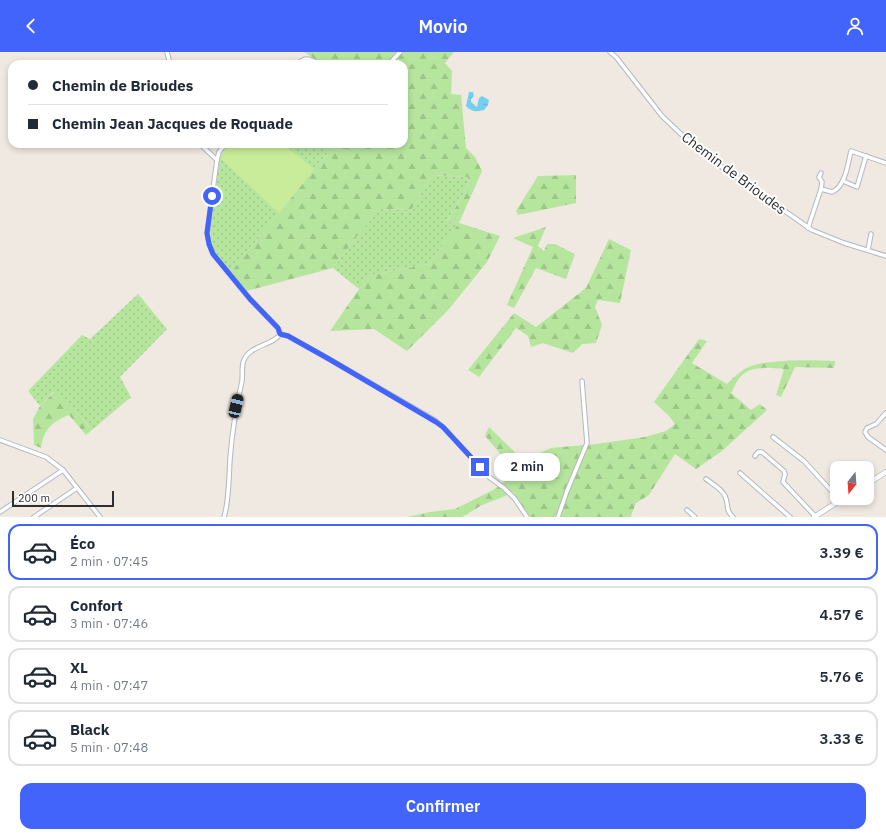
<!DOCTYPE html>
<html lang="fr">
<head>
<meta charset="utf-8">
<style>
  body { margin:0; font-family:"IBM Plex Sans",sans-serif; background:#f2f2f3; color:#1f2937; height:100vh; display:flex; flex-direction:column; font-size:15px; white-space:nowrap }
  * { box-sizing:border-box; margin:0 }
  p { font-size:13px; color:#747a83 }
  .icon { flex:none; width:22px; height:22px; fill:none; stroke:currentColor; stroke-width:2; stroke-linecap:round; stroke-linejoin:round }
  .map { position:relative; height:465px; overflow:hidden }
  .sheet { display:flex; flex-direction:column; background:#fff; flex:1 }
  .sheet>* { flex:none }
  .top-card { position:absolute; left:8px; top:8px; width:400px; height:88px; border-radius:12px; box-shadow:0 2px 6px #0003; display:grid; align-content:center; height:88px; padding:0 20px; background:#fff }
  .needle { width:26px; rotate:197deg }
  .tools { position:absolute; left:830px; top:409px; display:grid; gap:8px }
  .tools a { display:grid; place-items:center; width:44px; height:44px; border-radius:8px; background:#fff; box-shadow:0 2px 6px #0003; font-size:20px }
  .scale { position:absolute; left:12px; bottom:10px; width:102px; box-sizing:border-box; padding-left:4px; border:2px solid #2e2e2e; border-top:0; font-size:11px; line-height:14px; white-space:nowrap; color:#2e2e2e; -webkit-text-stroke:3px #fff; paint-order:stroke }
  .end { position:absolute; width:18px; height:18px; margin:-9px; border:5px solid #4264fb; background:#fff; box-shadow:0 0 0 2px #fff }
  .from { border-radius:50% }
  .bubble { position:absolute; height:28px; border-radius:12px; background:#fff; box-shadow:0 2px 6px #0003; font-size:13px; font-weight:600; line-height:28px; text-align:center }
  .car { position:absolute; width:12px; height:24px; margin:-12px -6px; border-radius:5px; box-shadow:0 0 3px 1px #0007; background:linear-gradient(#222 24%,#8ab4d8 0 40%,#222 0 76%,#8ab4d8 0 86%,#222 0) }
  .top-card b { display:flex; align-items:center; gap:14px; height:38px; font-size:15px }
  .top-card b+b { border-top:1px solid #e0e1e3 }
  .top-card i { width:10px; height:10px; background:#1f2937 }
  ul { padding:7px 0 0; list-style:none }
  li { display:flex; align-items:center; gap:12px; height:56px; margin:0 8px 6px; padding:0 12px; border:2px solid #e0e1e3; border-radius:12px }
  li div { flex:1 }
  li b { display:block; font-size:15px }
  li em { font-style:normal; font-weight:600 }
  li.on { border-color:#4264fb }
  li>.icon { width:36px; height:36px; stroke-width:1.5 }
  .primary-button { display:flex; gap:8px; margin-top:auto; padding:8px 20px }
  .primary-button a { flex:1; height:46px; border-radius:12px; background:#4264fb; color:#fff; font-size:16px; font-weight:600; line-height:46px; text-align:center }
  header { display:flex; justify-content:space-between; align-items:center; height:52px; padding:0 20px; background:#4264fb; color:#fff; font-size:18px; font-weight:600 }
  .map>svg:first-child { display:block }
  .grass { fill:url(#grass-dots) }
  .forest { fill:url(#forest-firs) }
  .pitch { fill:#c9ec9a }
  .water { fill:url(#water-ripples) }
  .lines { fill:none; stroke-linecap:round; stroke-linejoin:round }
  .minor-casing { stroke:#b4b7c1; stroke-width:5.5 }
  .tertiary-casing { stroke:#b4b7c1; stroke-width:6 }
  .minor { stroke:#fff; stroke-width:3.5 }
  .tertiary { stroke:#fff; stroke-width:4.5 }
  .route { stroke:#4264fb; stroke-width:5 }
  .labels { text-anchor:middle; dominant-baseline:central; stroke-width:4; stroke-linejoin:round; paint-order:stroke }
  .street-label { font-size:14px; fill:#2e2e2e; stroke:#fff }
</style>
</head>
<body>
<header><svg class="icon" aria-label="back" viewBox="0 0 24 24"><path d="M15 5l-7 7 7 7"/></svg>Movio<svg class="icon" aria-label="person" viewBox="0 0 24 24"><circle cx="12" cy="8" r="4"/><path d="M4 21q1-7 8-7t8 7"/></svg></header>
<div class="map">
<svg width="886" height="465" viewBox="0 0 886 465">
  <defs>
    <pattern id="grass-dots" width="8" height="8" patternUnits="userSpaceOnUse"><rect width="8" height="8" fill="#b6e59e"/><path d="M2 2h.1M6 6h.1" fill="none" stroke="#9dc588" stroke-width="1.8" stroke-linecap="round"/></pattern>
    <pattern id="forest-firs" width="22" height="20" patternUnits="userSpaceOnUse"><rect width="22" height="20" fill="#b6e59e"/><path d="M5 1l3.5 6h-7zM16 11l3.5 6h-7z" fill="#9dc588"/></pattern>
    <pattern id="water-ripples" width="26" height="14" patternUnits="userSpaceOnUse"><rect width="26" height="14" fill="#75cff0"/><path d="M2 4q2-2 4 0t4 0M15 11q2-2 4 0t4 0" fill="none" stroke="#66b2ce"/></pattern>
  </defs>
  <rect width="100%" height="100%" fill="#efe9e1"/>
  <g class="grass">
    <polygon points="228,92 335,92 231,220 214,200 210,180 220,106"/>
    <polygon points="433,123 468,125 469,132 447,169 459,171 429,212 372,223 359,237 333,216 378,157 411,158"/>
    <polygon points="138,242 167,277 120,325 131,345 92,378 65,347 53,340 40,354 29,340 29,338 82,283 90,287"/>
  </g>
  <g class="forest">
    <polygon points="304,0 454,0 445,11 452,19 451,42 461,43 466,96 475,105 482,119 459,171 500,184 487,210 449,257 407,299 374,277 330,279 359,237 372,223 429,212 459,171 447,170 469,132 468,125 433,123 411,158 378,157 333,216 246,239 231,220 335,92 404,92 404,12 323,12"/>
    <polygon points="576,123 576,151 518,163 516,159 538,124"/>
    <polygon points="546,175 538,194 544,199 547,192 555,192 575,202 566,227 536,216 514,256 507,253 533,195 513,186"/>
    <polygon points="609,187 631,198 620,251 598,248 595,255 602,273 596,291 582,292 573,301 543,291 531,295 528,284 516,276 479,325 468,318 514,261 536,275 586,236"/>
    <path d="M699,287L707,289L692,311L727,332C732,327 737,322 743,318C761,306 814,308 835,309L834,316L795,315L781,345L776,343L784,317C769,316 752,313 741,324C737,328 734,336 731,341L751,358L760,352L767,358L722,399L696,417L675,402L649,443L636,451L631,464L632,465H558L555,462L554,465H530L513,440L503,445L482,453L462,465H407L430,460L455,457L493,438L516,420L485,384L489,375L523,408L551,396L596,392L645,385L666,379L675,372L669,364L654,350Z"/>
    <path d="M54,340L65,347L92,378L86,383L69,363C53,369 43,378 41,396L34,393L33,367L40,354Z"/>
  </g>
  <polygon class="pitch" points="229,92 283,92 314,117 279,161 220,106"/>
  <path class="water" d="M469,40H473L474,44L471,47V50L477,55L479,46L482,44L489,48L488,53L484,58C477,60 471,60 466,54Z"/>
  <g class="lines">
    <g class="minor-casing">
      <g id="minor">
        <polyline points="167,0 170,12"/>
        <polyline points="610,0 616,5 662,64 681,82 723,116 812,178 844,191 886,204"/>
        <path d="M298,12C305,4 311,7 319,12"/>
        <polyline points="389,12 400,0"/>
        <polyline points="200,92 217,108"/>
        <polyline points="843,129 857,135 866,104"/>
        <polyline points="821,137 822,130 819,125 821,121"/>
        <path d="M808,176L821,137L832,140C845,135 848,112 851,99L886,111"/>
        <polyline points="868,198 871,182"/>
        <polyline points="280,282 288,284 329,307 436,369 443,375 489,425 504,436 515,447 527,465"/>
        <polyline points="886,361 876,372 867,376 865,380 868,385 886,398"/>
        <polyline points="773,385 804,409 837,445"/>
        <polyline points="0,388 46,405 63,418 100,465"/>
        <polyline points="755,404 758,400 762,400 784,419 785,422 783,430 815,464"/>
        <polyline points="740,421 790,465"/>
        <path d="M706,427C711,431 722,437 725,444C729,452 725,458 733,465"/>
        <polyline points="687,458 695,465"/>
        <polyline points="0,460 63,418"/>
        <polyline points="34,465 77,436"/>
        <path d="M224,465C229,450 229,424 230,407C232,381 236,355 242,329C243,322 241,314 244,308C250,293 274,293 280,282L278,276L250,247L213,202L209,192L207,181L217,108L219,100L225,92"/>
        <polyline points="558,465 567,439 587,391 582,329"/>
      </g>
    </g>
    <g class="tertiary-casing">
      <g id="tertiary">
        <polyline points="867,432 886,420"/>
        <polyline points="814,465 844,446"/>
      </g>
    </g>
    <use href="#minor" class="minor"/>
    <use href="#tertiary" class="tertiary"/>
  </g>
  <g class="lines">
    <polyline class="route" points="212,144 207,181 209,192 213,202 250,247 278,276 280,282 288,284 329,307 436,370 443,375 480,415"/>
  </g>
  <g class="labels">
    <g class="street-label">
      <text transform="translate(734 121) rotate(37)">Chemin de Brioudes</text>
    </g>
  </g>
</svg>
<div class="tools">
<a><svg class="needle" viewBox="-14 -14 28 28"><path d="M0-13l5 13h-10z" fill="#e53935"/><path d="M0 13l5-13h-10z" fill="#747a83"/></svg></a>
</div>
<div class="scale">200 m</div>
<i class="end from" style="left:212px;top:144px"></i>
<i class="end" style="left:480px;top:415px"></i>
<div class="bubble" style="left:494px;top:401px;width:66px">2 min</div>
<i class="car" style="left:236px;top:354px;rotate:13deg"></i>
<div class="top-card">
<b><i class="from"></i>Chemin de Brioudes</b>
<b><i></i>Chemin Jean Jacques de Roquade</b>
</div>
</div>
<section class="sheet">
<ul>
<li class="on"><svg class="icon" aria-label="car" viewBox="0 0 24 24"><path d="M5 17H2v-5l4-1 3-4h7l3 4 3 1v5h-3M9 17h6M6 11h13"/><circle cx="7" cy="17" r="2"/><circle cx="17" cy="17" r="2"/></svg><div><b>Éco</b><p>2 min · 07:45</p></div><em>3.39 €</em></li>
<li><svg class="icon" aria-label="car" viewBox="0 0 24 24"><path d="M5 17H2v-5l4-1 3-4h7l3 4 3 1v5h-3M9 17h6M6 11h13"/><circle cx="7" cy="17" r="2"/><circle cx="17" cy="17" r="2"/></svg><div><b>Confort</b><p>3 min · 07:46</p></div><em>4.57 €</em></li>
<li><svg class="icon" aria-label="car" viewBox="0 0 24 24"><path d="M5 17H2v-5l4-1 3-4h7l3 4 3 1v5h-3M9 17h6M6 11h13"/><circle cx="7" cy="17" r="2"/><circle cx="17" cy="17" r="2"/></svg><div><b>XL</b><p>4 min · 07:47</p></div><em>5.76 €</em></li>
<li><svg class="icon" aria-label="car" viewBox="0 0 24 24"><path d="M5 17H2v-5l4-1 3-4h7l3 4 3 1v5h-3M9 17h6M6 11h13"/><circle cx="7" cy="17" r="2"/><circle cx="17" cy="17" r="2"/></svg><div><b>Black</b><p>5 min · 07:48</p></div><em>3.33 €</em></li>
</ul>
<div class="primary-button"><a>Confirmer</a></div>
</section>
</body>
</html>
